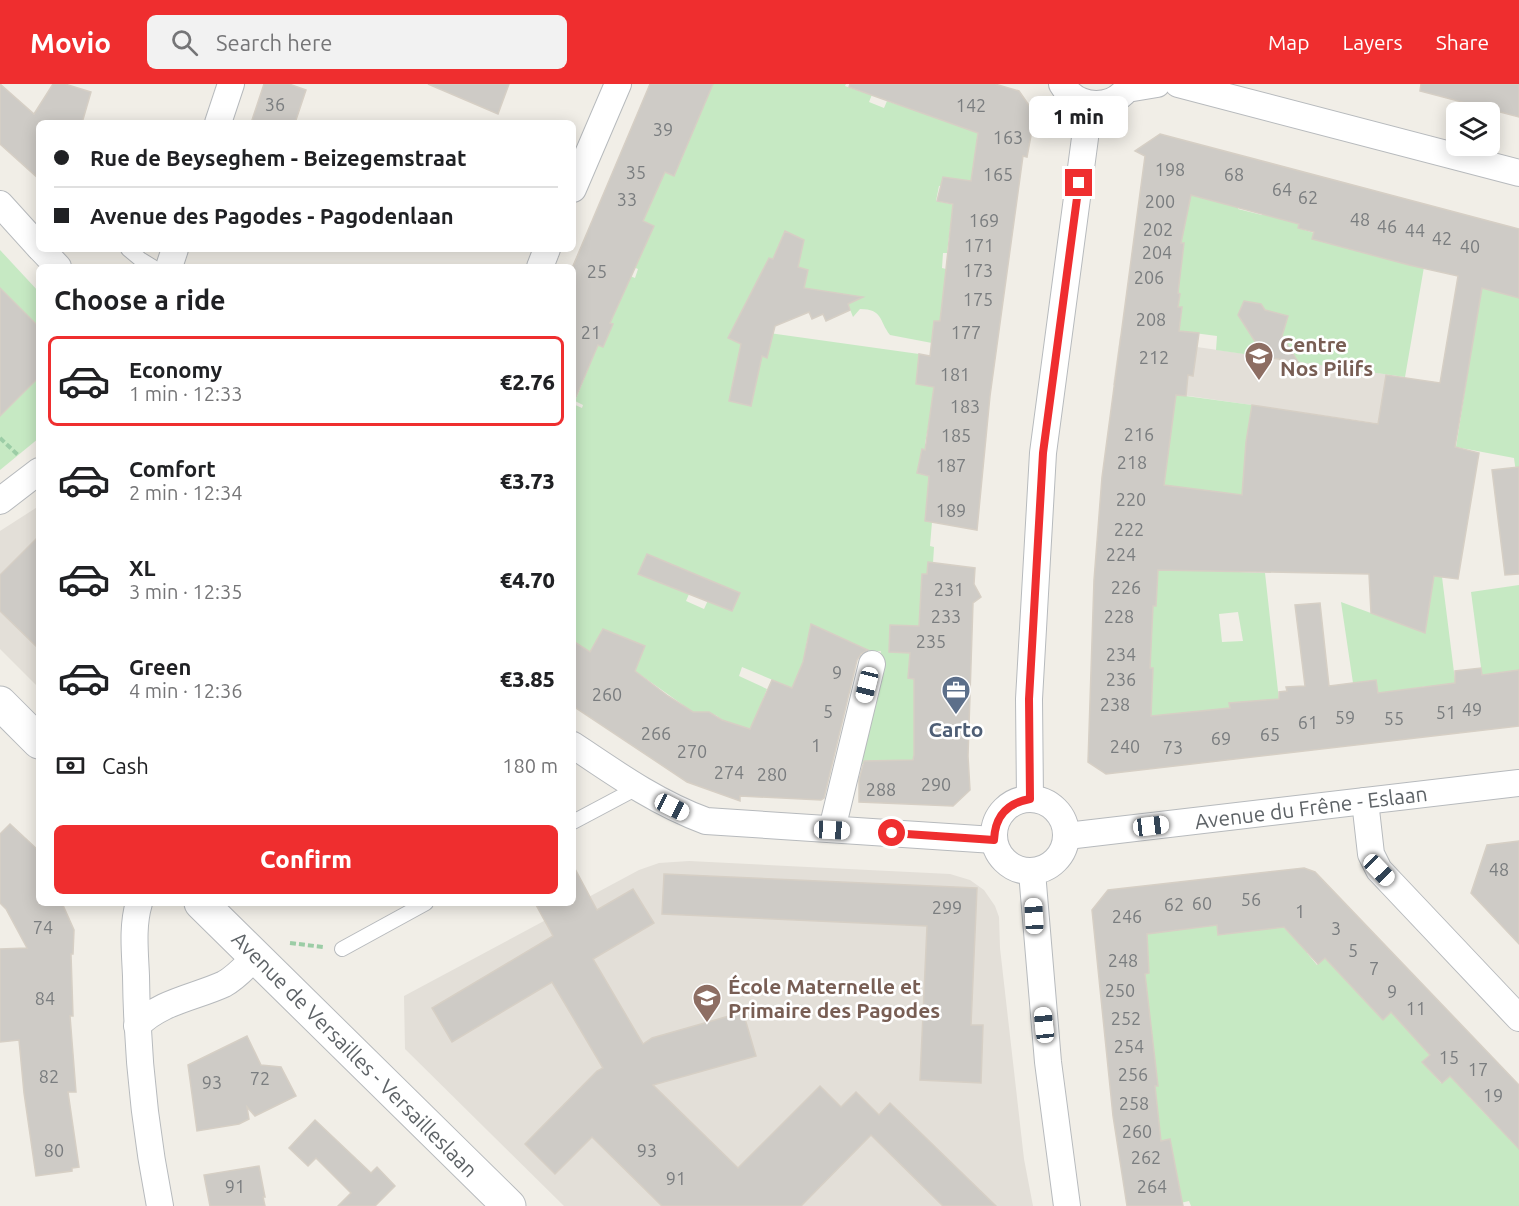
<!DOCTYPE html>
<html lang="en">
<head>
<meta charset="utf-8">
<style>
  body { margin:0; font-family:Ubuntu,sans-serif; background:#f2f2f2; color:#202124; height:100vh; display:flex; flex-direction:column; font-size:22px; white-space:nowrap }
  * { box-sizing:border-box; margin:0 }
  p { font-size:20px; color:#757577 }
  .icon { flex:none; width:33px; height:33px; fill:none; stroke:currentColor; stroke-width:2; stroke-linecap:round; stroke-linejoin:round }
  .map { position:relative; flex:1; overflow:hidden }
  .sheet { position:absolute; left:36px; top:180px; width:540px; height:642px; display:flex; flex-direction:column; background:#fff; border-radius:9px; box-shadow:0 3px 15px #0003 }
  .sheet>* { flex:none }
  .hud { position:absolute; left:36px; top:36px; width:540px; height:132px; border-radius:9px; box-shadow:0 3px 15px #0003; display:grid; align-content:center; height:132px; padding:0 18px; background:#fff }
  .fabs { position:absolute; left:1446px; top:18px; display:grid; gap:12px }
  .fabs a { display:grid; place-items:center; width:54px; height:54px; border-radius:9px; background:#fff; box-shadow:0 3px 15px #0003; font-size:30px }
  .end { position:absolute; width:27px; height:27px; margin:-14px; border:8px solid #ef2e2f; background:#fff; box-shadow:0 0 0 3px #fff }
  .from { border-radius:50% }
  .bubble { position:absolute; height:42px; border-radius:9px; background:#fff; box-shadow:0 3px 15px #0003; font-size:20px; font-weight:800; line-height:42px; text-align:center }
  .car { position:absolute; width:18px; height:36px; margin:-18px -9px; border-radius:8px; box-shadow:0 0 4px 2px #0007; background:linear-gradient(#fff 24%,#345 0 40%,#fff 0 76%,#345 0 86%,#fff 0) }
  .hud b { display:flex; align-items:center; gap:21px; height:57px; font-size:22px }
  .hud b+b { border-top:2px solid #e0e0e0 }
  .hud i { width:15px; height:15px; background:#202124 }
  ul { padding:0; list-style:none }
  li { display:flex; align-items:center; gap:18px; height:90px; margin:0 12px 9px; padding:0 6px; border:3px solid transparent; border-radius:9px }
  li div { flex:1 }
  li b { display:block; font-size:22px }
  li em { font-style:normal; font-weight:800 }
  li.on { border-color:#ef2e2f }
  li>.icon { width:54px; height:54px; stroke-width:1.5 }
  h2 { padding:0 18px; font-size:27px; line-height:72px }
  .pay { display:flex; align-items:center; gap:15px; height:66px; padding:0 18px; font-size:22px }
  .pay p { margin-inline-start:auto }
  .button { display:flex; gap:12px; margin-top:auto; padding:12px 18px }
  .button a { flex:1; height:69px; border-radius:9px; background:#ef2e2f; color:#fff; font-size:24px; font-weight:800; line-height:69px; text-align:center }
  header { display:flex; align-items:center; gap:36px; box-sizing:border-box; height:84px; padding:0 30px; background:#ef2e2f; color:#fff }
  header strong { font-size:28px }
  nav { display:flex; gap:33px; margin-inline-start:auto; font-size:21px }
  .search { width:420px; height:54px; background:#f2f2f2; display:flex; align-items:center; gap:15px; box-sizing:border-box; padding:0 21px; border-radius:9px; color:#757577; font-size:22px }
  .map>svg:first-child { display:block }
  .education { fill:#e3dfd8 }
  .green { fill:#c6e9c3; fill-rule:evenodd }
  .building { fill:#cecbc6; stroke:#d6cfc5; stroke-width:1.5; fill-rule:evenodd }
  .lines { fill:none; stroke-linecap:round; stroke-linejoin:round }
  .service-casing { stroke:#b7babd; stroke-width:16 }
  .minor-casing { stroke:#b7babd; stroke-width:28 }
  .tertiary-casing { stroke:#b7babd; stroke-width:35 }
  .path { stroke:#9ccda6; stroke-width:4; stroke-dasharray:6 3; stroke-linecap:butt }
  .service { stroke:#fff; stroke-width:14 }
  .minor { stroke:#fff; stroke-width:26 }
  .tertiary { stroke:#fff; stroke-width:33 }
  .route { stroke:#ef2e2f; stroke-width:8 }
  .labels { text-anchor:middle; dominant-baseline:central; stroke-width:5; stroke-linejoin:round; paint-order:stroke }
  .number-label { font-size:18px; fill:#7a7d7f }
  .education-label { font-size:21px; font-weight:bold; fill:#785e54; stroke:#fff; text-anchor:start }
  .service-label { font-size:21px; font-weight:bold; fill:#4e5e75; stroke:#fff }
  .street-label { font-size:21px; fill:#5e6367; stroke:#fff }
</style>
</head>
<body>
<header>
<strong>Movio</strong>
<div class="search"><svg class="icon" aria-label="search" viewBox="0 0 24 24"><circle cx="10" cy="10" r="6"/><path d="M15 15l6 6"/></svg>Search here</div>
<nav><a>Map</a><a>Layers</a><a>Share</a></nav>
</header>
<div class="map">
<svg width="1519" height="1122" viewBox="0 0 1519 1122">
  <rect width="100%" height="100%" fill="#f1eee7"/>
  <g class="education">
    <polygon points="1120,252 1405,293 1397,342 1113,301"/>
    <polygon points="39,422 39,604 0,565 0,447"/>
    <polygon points="689,777 950,790 970,796 984,806 995,822 999,833 1000,864 1024,1075 1033,1122 564,1122 405,965 404,912 639,786 659,779"/>
  </g>
  <g class="green">
    <path d="M713,0H846L845,2L862,8L866,0L875,3L869,18L884,24L887,17L988,51C975,70 973,75 975,98L939,102L936,117L956,121L953,145H950L947,169H943L942,184L954,187L942,224L940,237H934L932,259L890,251C879,237 883,225 860,225L853,233L844,210L754,247L919,270L916,300L948,305L930,332L925,360L938,363L937,368L922,365L917,389L929,392L932,438L930,462L934,463L933,479L928,478L927,490H922L920,544L906,541H890V568L916,569L909,582L908,594L914,595V607L919,608L916,671L913,672V693L895,680L894,676H885L884,680H860L881,567L872,568L839,553L833,565L807,557L805,567L808,569V589L800,586L792,604L742,583L739,592L767,605L759,626L789,636L787,642L714,649L721,635C708,623 692,631 677,635L683,621L635,587L645,562L590,568L573,557V320L582,324L583,321L575,317L598,261L603,263L613,240L597,233L630,192L635,194L638,185L631,182L643,137L661,86L674,91ZM734,295L756,300L751,322L729,317ZM716,499L704,525L686,517L689,510Z"/>
    <polygon points="1184,109 1240,117 1238,125 1262,131 1264,124 1299,139 1298,144 1424,183 1405,293 1298,278 1261,220 1244,217 1238,231 1265,273 1216,266 1217,252 1179,247 1182,224 1178,223 1180,210 1169,208 1181,184 1184,160 1180,159"/>
    <polygon points="0,166 39,208 39,354 0,386"/>
    <polygon points="1482,198 1519,214 1519,383 1517,383 1519,411 1514,374 1456,363"/>
    <path d="M1149,307L1252,321L1242,411L1185,486L1265,489L1279,616L1230,619V628L1180,634L1125,633L1152,609L1153,584H1150L1145,522H1156L1160,434L1164,401ZM1238,528L1243,557L1222,558L1219,530Z"/>
    <polygon points="1434,491 1442,493 1456,604 1428,602 1415,604 1416,612 1378,612 1375,596 1353,599 1341,518 1425,549"/>
    <polygon points="1519,501 1519,586 1482,591 1471,508"/>
    <polygon points="1278,837 1292,852 1313,863 1307,869 1317,881 1325,874 1332,882 1336,880 1344,894 1383,936 1391,928 1410,949 1433,968 1422,978 1441,999 1456,986 1470,1014 1489,1034 1493,1030 1501,1046 1519,1065 1519,1122 1191,1122 1189,1117 1172,1121 1181,1111 1170,1055 1161,1057 1155,1002 1158,1001 1148,918 1139,890 1149,882 1148,869 1141,845 1217,841 1218,851"/>
  </g>
  <g class="building">
    <polygon points="0,0 34,30 53,0 65,0 91,8 82,39 39,39 39,95 0,60"/>
    <polygon points="264,0 289,0 306,6 295,39 251,39"/>
    <polygon points="428,0 509,0 498,30"/>
    <polygon points="650,0 713,0 674,92 665,88 643,137 654,142 610,239 613,240 603,263 598,261 573,320 573,182"/>
    <polygon points="850,0 995,0 1019,7 1035,30 1027,73 1023,72 990,312 977,446 925,437 929,392 917,389 922,365 925,366 934,303 916,300 919,270 930,272 934,237 940,237 946,185 953,120 937,117 943,93 971,97 978,49 849,3"/>
    <polygon points="1421,0 1519,0 1519,33 1420,7"/>
    <path d="M1160,50L1519,145V214L1482,204L1455,363L1479,369L1458,495L1434,492L1425,549L1371,529L1369,490L1158,486L1156,522H1153L1150,584H1153L1151,632L1230,624L1229,619L1279,615V608L1287,607L1286,603L1305,602L1295,521L1320,519L1329,602L1376,596L1378,609L1455,599V587L1481,584L1482,591L1519,586V642L1106,690L1088,678L1094,496L1102,393L1145,72L1135,67ZM1191,111L1299,140L1298,144L1314,148L1312,155L1409,181L1458,192L1440,299L1386,291L1378,340L1252,321L1246,358L1242,411L1164,401L1176,311L1186,312L1188,291L1193,292L1199,249L1179,247L1182,223H1178L1180,210L1178,209L1184,159H1181Z"/>
    <polygon points="785,147 804,156 798,183 808,186 804,204 863,213 848,220 850,226 826,237 823,230 812,235 809,228 775,242 767,274 762,272 751,322 729,317 741,260 728,254 769,174 773,175"/>
    <polygon points="0,204 39,243 39,293 0,332"/>
    <polygon points="1244,217 1261,220 1265,226 1288,232 1282,252 1298,278 1265,273 1238,231"/>
    <polygon points="1519,383 1519,490 1505,491 1492,386"/>
    <polygon points="39,452 39,565 0,527 0,491"/>
    <polygon points="647,470 740,509 732,527 638,490"/>
    <polygon points="928,478 975,484 974,500 981,513 973,519 968,672 970,706 953,722 859,718 859,696 864,677 913,676 914,671 914,595 908,594 910,569 889,568 890,541 919,542 922,490 927,490"/>
    <polygon points="811,540 868,566 861,570 857,576 824,714 821,716 740,712 740,717 687,698 573,622 573,557 590,568 603,545 645,562 635,587 668,612 693,628 709,628 722,636 750,645 772,596 792,604 803,578"/>
    <polygon points="10,740 39,767 39,819 62,819 74,846 73,870 71,870 73,932 70,932 76,1008 68,1008 79,1083 72,1084 72,1087 36,1092 24,1009 19,956 0,958 0,865 27,864 6,825 0,819 0,750"/>
    <polygon points="1519,757 1519,860 1471,809 1487,761"/>
    <polygon points="573,781 597,826 633,805 654,839 593,875 643,960 652,954 743,928 756,972 653,1001 738,1084 820,1002 841,1023 856,1008 879,1031 890,1019 996,1122 943,1122 871,1051 801,1122 662,1122 592,1053 555,1090 525,1060 597,987 603,984 552,898 452,958 432,924 553,852 535,819 573,819"/>
    <polygon points="1304,784 1315,788 1519,1001 1519,1065 1450,992 1442,999 1422,978 1430,971 1391,928 1383,936 1325,874 1318,880 1284,843 1218,851 1217,841 1147,850 1149,889 1145,890 1158,1002 1155,1002 1161,1057 1170,1055 1183,1122 1127,1122 1113,1032 1092,826 1108,806"/>
    <polygon points="664,790 977,804 971,941 983,941 981,999 920,996 927,842 662,830"/>
    <polygon points="247,952 261,981 281,983 296,1012 255,1032 247,1023 249,1035 239,1040 197,1047 188,981"/>
    <polygon points="315,1036 371,1089 377,1083 395,1102 375,1122 338,1122 351,1109 316,1074 308,1082 289,1064"/>
    <polygon points="259,1082 265,1113 263,1113 265,1122 210,1122 204,1091"/>
  </g>
  <g class="lines">
    <g class="service-casing">
      <g id="service">
        <polyline points="128,165 140,175 153,183"/>
        <polyline points="573,738 637,704"/>
        <polyline points="342,865 426,819"/>
      </g>
    </g>
    <g class="minor-casing">
      <g id="minor">
        <path d="M1062,0C1077,26 1115,27 1130,0"/>
        <polyline points="1178,0 1519,89"/>
        <polyline points="1127,5 1157,0"/>
        <polyline points="218,39 231,0"/>
        <polyline points="573,105 618,0"/>
        <polyline points="0,120 39,163"/>
        <polyline points="41,165 58,183"/>
        <polyline points="169,183 175,165"/>
        <polyline points="540,183 547,165"/>
        <polyline points="0,417 39,387"/>
        <path d="M573,661C616,690 657,719 706,737L994,756"/>
        <circle cx="1030" cy="751" r="36"/>
        <polyline points="1030,715 1029,615 1043,369 1085,54 1088,20"/>
        <polyline points="1365,717 1371,770 1379,786 1519,934"/>
        <polyline points="832,745 872,580"/>
        <polyline points="1067,752 1519,699"/>
        <polyline points="1032,788 1048,978 1067,1122"/>
        <path d="M139,819C132,842 135,868 136,892C137,969 145,1046 160,1122"/>
        <path d="M137,942C159,918 196,913 224,900C237,893 246,882 256,872"/>
      </g>
    </g>
    <g class="tertiary-casing">
      <g id="tertiary">
        <polyline points="0,619 39,658"/>
        <polyline points="201,819 509,1122"/>
      </g>
    </g>
    <g class="path">
      <polyline points="0,354 19,372"/>
      <polyline points="290,859 323,863"/>
    </g>
    <use href="#service" class="service"/>
    <use href="#minor" class="minor"/>
    <use href="#tertiary" class="tertiary"/>
  </g>
  <g class="lines">
    <path class="route" d="M892,749L994,756C995,732 1007,719 1030,715L1029,615L1043,369L1079,99"/>
  </g>
  <defs>
    <g id="school-pin" transform="scale(1.5)"><path d="M0 17L-7.5 6A9.5 9.5 0 1 1 7.5 6Z" fill="#8d6e63" stroke="#fff"/><path d="M0-5L7-2L0 1L-7-2ZM-4 1L0 2.5L4 1V4Q0 6-4 4Z" fill="#fff"/></g>
    <g id="office-pin" transform="scale(1.5)"><path d="M0 17L-7.5 6A9.5 9.5 0 1 1 7.5 6Z" fill="#5c6f8a" stroke="#fff"/><path d="M-6-3h4V-5.5h4V-3h4V5H-6ZM-1-4.5V-3h2v-1.5ZM-6 0V1H6V0Z" fill="#fff"/></g>
  </defs>
  <g fill-rule="evenodd">
    <use href="#school-pin" x="1259" y="272"/>
    <use href="#office-pin" x="956" y="606"/>
    <use href="#school-pin" x="707" y="914"/>
  </g>
  <g class="labels">
    <g class="number-label">
      <text x="275" y="20">36</text>
      <text x="971" y="21">142</text>
      <text x="663" y="45">39</text>
      <text x="1008" y="53">163</text>
      <text x="1170" y="85">198</text>
      <text x="636" y="88">35</text>
      <text x="998" y="90">165</text>
      <text x="1234" y="90">68</text>
      <text x="1282" y="105">64</text>
      <text x="1308" y="113">62</text>
      <text x="627" y="115">33</text>
      <text x="1160" y="117">200</text>
      <text x="1360" y="135">48</text>
      <text x="984" y="136">169</text>
      <text x="1387" y="142">46</text>
      <text x="1158" y="145">202</text>
      <text x="1415" y="146">44</text>
      <text x="1442" y="154">42</text>
      <text x="979" y="161">171</text>
      <text x="1470" y="162">40</text>
      <text x="1157" y="168">204</text>
      <text x="978" y="186">173</text>
      <text x="597" y="187">25</text>
      <text x="1149" y="193">206</text>
      <text x="978" y="215">175</text>
      <text x="1151" y="235">208</text>
      <text x="591" y="248">21</text>
      <text x="966" y="248">177</text>
      <text x="1154" y="273">212</text>
      <text x="955" y="290">181</text>
      <text x="965" y="322">183</text>
      <text x="1139" y="350">216</text>
      <text x="956" y="351">185</text>
      <text x="1132" y="378">218</text>
      <text x="951" y="381">187</text>
      <text x="1131" y="415">220</text>
      <text x="951" y="426">189</text>
      <text x="1129" y="445">222</text>
      <text x="1121" y="470">224</text>
      <text x="1126" y="503">226</text>
      <text x="949" y="505">231</text>
      <text x="946" y="532">233</text>
      <text x="1119" y="532">228</text>
      <text x="931" y="557">235</text>
      <text x="1121" y="570">234</text>
      <text x="837" y="588">9</text>
      <text x="1121" y="595">236</text>
      <text x="607" y="610">260</text>
      <text x="1115" y="620">238</text>
      <text x="1472" y="625">49</text>
      <text x="828" y="627">5</text>
      <text x="1446" y="628">51</text>
      <text x="1345" y="633">59</text>
      <text x="1394" y="634">55</text>
      <text x="1308" y="638">61</text>
      <text x="656" y="649">266</text>
      <text x="1270" y="650">65</text>
      <text x="1221" y="654">69</text>
      <text x="816" y="661">1</text>
      <text x="1125" y="662">240</text>
      <text x="1173" y="663">73</text>
      <text x="692" y="667">270</text>
      <text x="729" y="688">274</text>
      <text x="772" y="690">280</text>
      <text x="936" y="700">290</text>
      <text x="881" y="705">288</text>
      <text x="1499" y="785">48</text>
      <text x="1251" y="815">56</text>
      <text x="1202" y="819">60</text>
      <text x="1174" y="820">62</text>
      <text x="947" y="823">299</text>
      <text x="1300" y="827">1</text>
      <text x="1127" y="832">246</text>
      <text x="43" y="843">74</text>
      <text x="1336" y="844">3</text>
      <text x="1353" y="866">5</text>
      <text x="1123" y="876">248</text>
      <text x="1374" y="884">7</text>
      <text x="1120" y="906">250</text>
      <text x="1392" y="907">9</text>
      <text x="45" y="914">84</text>
      <text x="1416" y="924">11</text>
      <text x="1126" y="934">252</text>
      <text x="1129" y="962">254</text>
      <text x="1449" y="973">15</text>
      <text x="1478" y="985">17</text>
      <text x="1133" y="990">256</text>
      <text x="49" y="992">82</text>
      <text x="260" y="994">72</text>
      <text x="212" y="998">93</text>
      <text x="1493" y="1011">19</text>
      <text x="1134" y="1019">258</text>
      <text x="1137" y="1047">260</text>
      <text x="54" y="1066">80</text>
      <text x="647" y="1066">93</text>
      <text x="1146" y="1073">262</text>
      <text x="676" y="1094">91</text>
      <text x="235" y="1102">91</text>
      <text x="1152" y="1102">264</text>
    </g>
    <g class="education-label">
      <text x="1280" y="260">Centre<tspan x="1280" dy="24">Nos Pilifs</tspan></text>
      <text x="728" y="902">École Maternelle et<tspan x="728" dy="24">Primaire des Pagodes</tspan></text>
    </g>
    <g class="service-label">
      <text x="956" y="645">Carto</text>
    </g>
    <g class="street-label">
      <text transform="translate(1311 723) rotate(-7)">Avenue du Frêne - Eslaan</text>
      <text transform="translate(355 970) rotate(45)">Avenue de Versailles - Versailleslaan</text>
    </g>
  </g>
</svg>
<div class="fabs">
<a><svg class="icon" aria-label="layers" viewBox="0 0 24 24"><path d="M12 4l9 5-9 5-9-5zM3 14l9 5 9-5"/></svg></a>
</div>
<i class="end from" style="left:892px;top:749px"></i>
<i class="end" style="left:1079px;top:99px"></i>
<div class="bubble" style="left:1029px;top:12px;width:99px">1 min</div>
<i class="car" style="left:867px;top:601px;rotate:194deg"></i>
<i class="car" style="left:672px;top:723px;rotate:117deg"></i>
<i class="car" style="left:1151px;top:742px;rotate:83deg"></i>
<i class="car" style="left:832px;top:746px;rotate:93deg"></i>
<i class="car" style="left:1379px;top:786px;rotate:136deg"></i>
<i class="car" style="left:1034px;top:832px;rotate:357deg"></i>
<i class="car" style="left:1044px;top:941px;rotate:354deg"></i>
<div class="hud">
<b><i class="from"></i>Rue de Beyseghem - Beizegemstraat</b>
<b><i></i>Avenue des Pagodes - Pagodenlaan</b>
</div>
<section class="sheet">
<h2>Choose a ride</h2>
<ul>
<li class="on"><svg class="icon" aria-label="car" viewBox="0 0 24 24"><path d="M5 17H2v-5l4-1 3-4h7l3 4 3 1v5h-3M9 17h6M6 11h13"/><circle cx="7" cy="17" r="2"/><circle cx="17" cy="17" r="2"/></svg><div><b>Economy</b><p>1 min · 12:33</p></div><em>€2.76</em></li>
<li><svg class="icon" aria-label="car" viewBox="0 0 24 24"><path d="M5 17H2v-5l4-1 3-4h7l3 4 3 1v5h-3M9 17h6M6 11h13"/><circle cx="7" cy="17" r="2"/><circle cx="17" cy="17" r="2"/></svg><div><b>Comfort</b><p>2 min · 12:34</p></div><em>€3.73</em></li>
<li><svg class="icon" aria-label="car" viewBox="0 0 24 24"><path d="M5 17H2v-5l4-1 3-4h7l3 4 3 1v5h-3M9 17h6M6 11h13"/><circle cx="7" cy="17" r="2"/><circle cx="17" cy="17" r="2"/></svg><div><b>XL</b><p>3 min · 12:35</p></div><em>€4.70</em></li>
<li><svg class="icon" aria-label="car" viewBox="0 0 24 24"><path d="M5 17H2v-5l4-1 3-4h7l3 4 3 1v5h-3M9 17h6M6 11h13"/><circle cx="7" cy="17" r="2"/><circle cx="17" cy="17" r="2"/></svg><div><b>Green</b><p>4 min · 12:36</p></div><em>€3.85</em></li>
</ul>
<div class="pay"><svg class="icon" aria-label="cash" viewBox="0 0 24 24"><path d="M3 7h18v10H3z"/><circle cx="12" cy="12" r="2"/></svg>Cash<p>180 m</p></div>
<div class="button"><a>Confirm</a></div>
</section>
</div>
</body>
</html>
